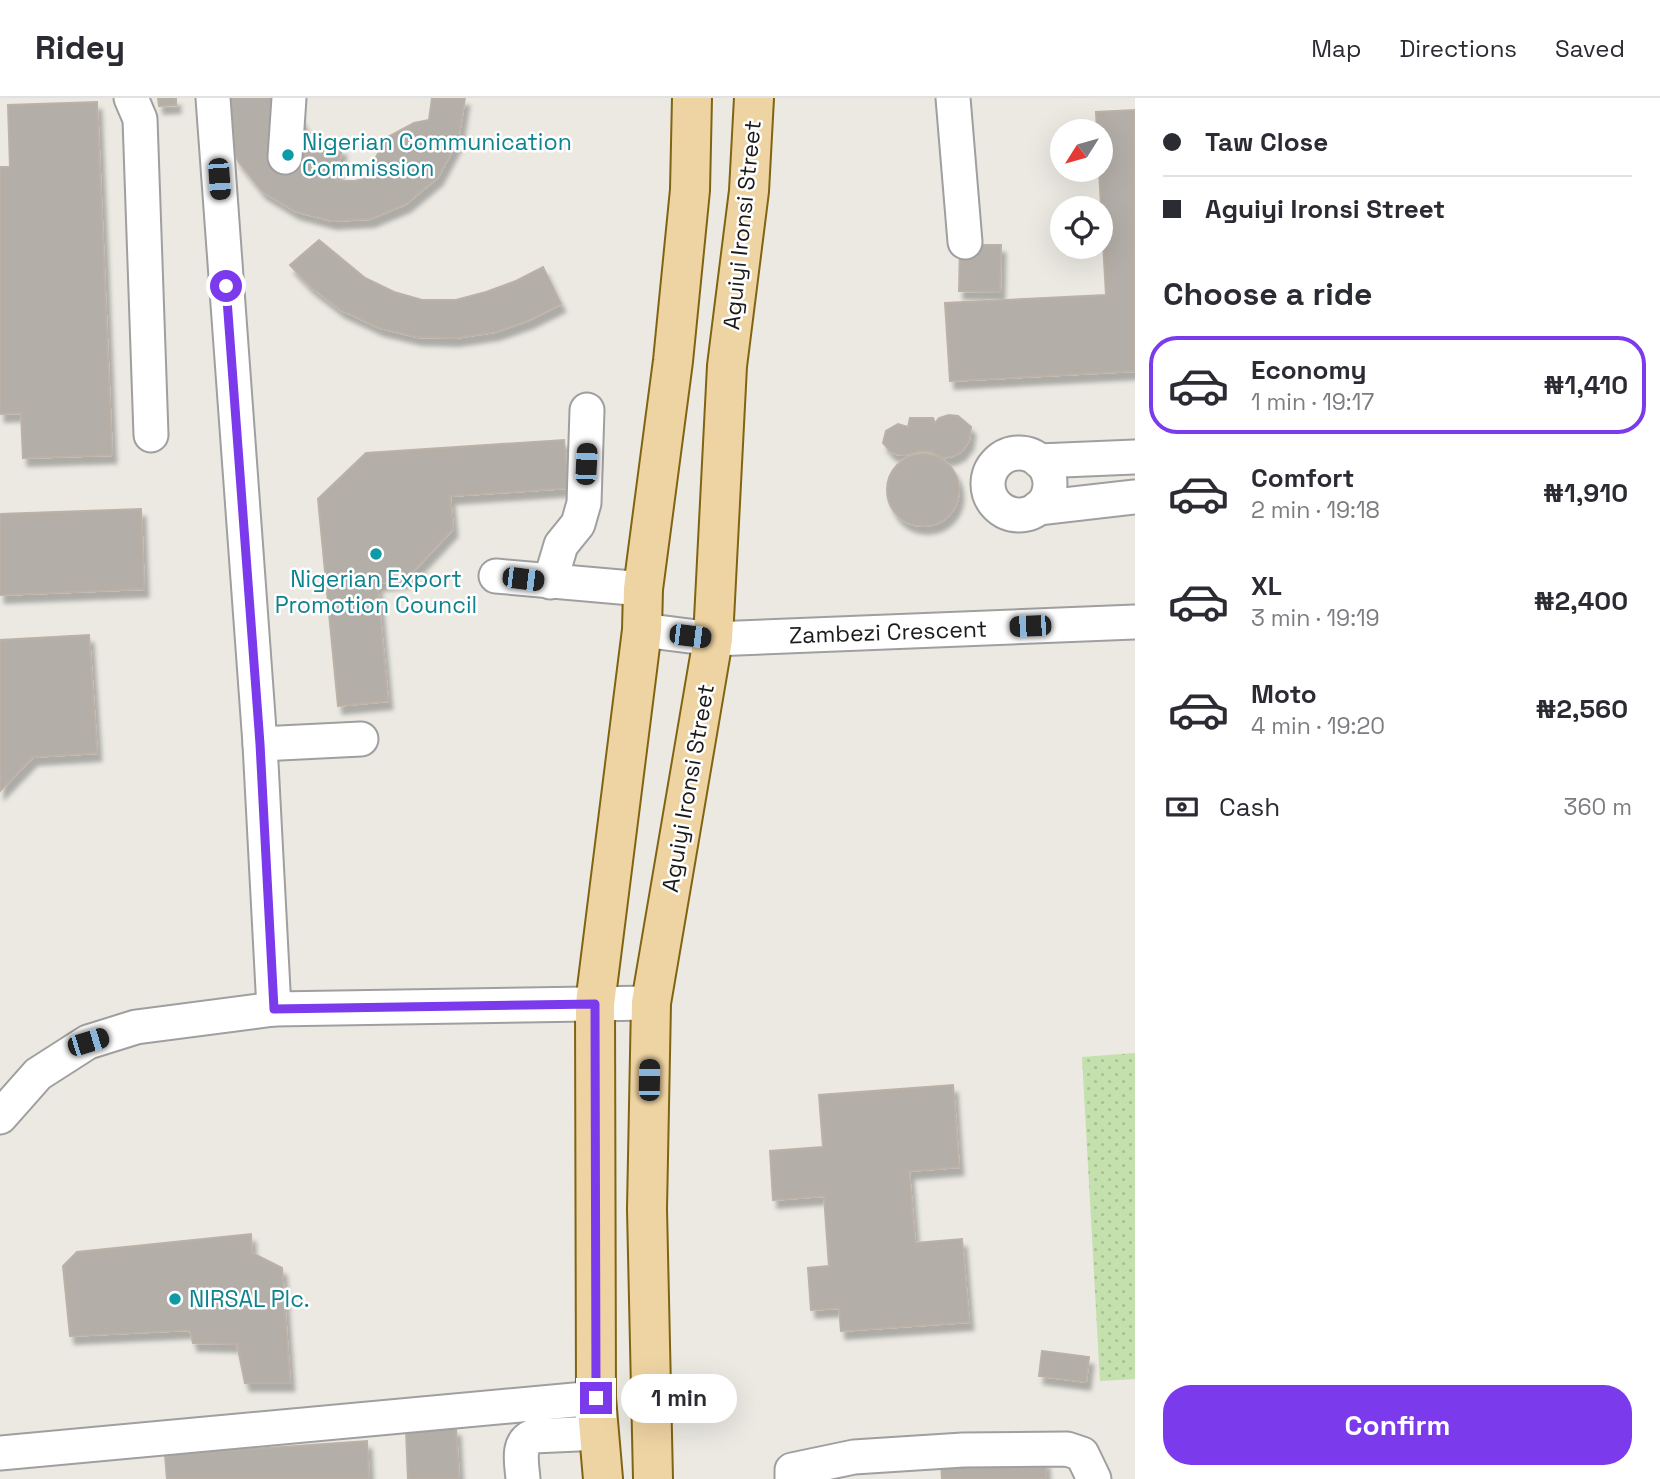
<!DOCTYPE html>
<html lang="en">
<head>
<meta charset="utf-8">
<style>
  body { margin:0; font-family:"Space Grotesk",sans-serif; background:#f7f7f7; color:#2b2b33; height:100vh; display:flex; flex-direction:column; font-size:26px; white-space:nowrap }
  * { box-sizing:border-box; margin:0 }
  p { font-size:23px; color:#7c7c81 }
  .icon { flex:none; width:38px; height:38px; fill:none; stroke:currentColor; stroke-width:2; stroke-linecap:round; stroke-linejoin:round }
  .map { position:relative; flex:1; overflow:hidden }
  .sheet { display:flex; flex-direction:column; background:#fff; width:525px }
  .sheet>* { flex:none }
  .hud { display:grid; align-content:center; height:154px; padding:0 28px; background:#fff }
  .needle { width:46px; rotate:233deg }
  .tools { position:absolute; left:1050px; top:21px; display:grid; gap:14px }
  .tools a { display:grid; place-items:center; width:63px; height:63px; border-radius:50%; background:#fff; box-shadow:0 7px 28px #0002; font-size:35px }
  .end { position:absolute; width:32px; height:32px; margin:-16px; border:9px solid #7c3aed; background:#fff; box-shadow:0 0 0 4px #fff }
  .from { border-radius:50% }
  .bubble { position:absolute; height:49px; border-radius:24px; background:#fff; box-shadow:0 7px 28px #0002; font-size:23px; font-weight:700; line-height:49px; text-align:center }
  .car { position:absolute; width:21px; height:42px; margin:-21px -10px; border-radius:9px; box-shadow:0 0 5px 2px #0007; background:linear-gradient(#222 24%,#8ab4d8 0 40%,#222 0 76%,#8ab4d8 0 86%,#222 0) }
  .hud b { display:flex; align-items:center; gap:24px; height:66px; font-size:26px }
  .hud b+b { border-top:2px solid #e1e1e2 }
  .hud i { width:18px; height:18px; background:#2b2b33 }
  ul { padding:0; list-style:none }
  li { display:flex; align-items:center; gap:21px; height:98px; margin:0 14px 10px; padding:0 14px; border:4px solid transparent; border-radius:28px }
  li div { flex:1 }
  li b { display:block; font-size:26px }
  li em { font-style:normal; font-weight:700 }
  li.selected { border-color:#7c3aed }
  li>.icon { width:63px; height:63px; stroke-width:1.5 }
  h2 { padding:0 28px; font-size:32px; line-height:84px }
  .pay { display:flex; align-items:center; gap:18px; height:77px; padding:0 28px; font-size:26px }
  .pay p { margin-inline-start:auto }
  .button { display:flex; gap:14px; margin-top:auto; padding:14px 28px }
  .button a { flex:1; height:80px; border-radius:28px; background:#7c3aed; color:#fff; font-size:28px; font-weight:700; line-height:80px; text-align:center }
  header { display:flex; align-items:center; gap:42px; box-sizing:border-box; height:98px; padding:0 35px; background:#fff; border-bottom:2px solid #e1e1e2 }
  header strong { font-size:33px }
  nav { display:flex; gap:38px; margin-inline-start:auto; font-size:24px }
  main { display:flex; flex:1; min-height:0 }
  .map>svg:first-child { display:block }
  .grass { fill:url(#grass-dots) }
  .building { fill:#b4aea8; stroke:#bbb1a6; stroke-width:2; filter:url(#shadow) }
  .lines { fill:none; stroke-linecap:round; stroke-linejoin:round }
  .minor-casing { stroke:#9f9f9f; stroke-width:37 }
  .major-casing { stroke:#806412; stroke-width:42 }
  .minor { stroke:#fff; stroke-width:33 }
  .major { stroke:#efd4a3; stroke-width:38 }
  .route { stroke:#7c3aed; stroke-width:9 }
  .culture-dot { fill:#0f9aa8; stroke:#fff; stroke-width:2.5 }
  .labels { text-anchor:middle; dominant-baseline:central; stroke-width:5; stroke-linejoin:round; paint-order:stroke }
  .culture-label { font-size:23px; fill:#0d838f; stroke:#fff; text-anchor:start }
  .street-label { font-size:23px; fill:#1b1b1b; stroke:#fff }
</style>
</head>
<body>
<header>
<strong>Ridey</strong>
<nav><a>Map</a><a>Directions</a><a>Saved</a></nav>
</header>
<main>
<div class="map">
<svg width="1135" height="1381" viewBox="0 0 1135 1381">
  <defs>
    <pattern id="grass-dots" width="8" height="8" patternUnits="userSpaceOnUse" patternTransform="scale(1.75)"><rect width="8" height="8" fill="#c3e0ad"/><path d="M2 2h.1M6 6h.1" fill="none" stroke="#a7c094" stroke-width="1.8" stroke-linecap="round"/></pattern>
    <filter id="shadow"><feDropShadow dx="4.5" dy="8" stdDeviation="2" flood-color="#0004"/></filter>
  </defs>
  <rect width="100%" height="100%" fill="#ebe9e2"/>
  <polygon class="grass" points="1135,955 1135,1281 1100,1283 1082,959"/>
  <g class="building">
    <polygon points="158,0 176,0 176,7 159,8"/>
    <polygon points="222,0 297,0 298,15 307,33 324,46 342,50 336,83 355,83 373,78 373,65 386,40 414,25 429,22 432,0 465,0 458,42 438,79 406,106 370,121 332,123 295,113 262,93 238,63 223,28"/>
    <polygon points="97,4 112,357 23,360 21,315 0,316 0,69 10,69 8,7"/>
    <polygon points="1135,12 1135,273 950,283 945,205 1106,197 1099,72 1101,33 1097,33 1096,14"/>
    <polygon points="319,142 365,180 394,194 422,202 456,202 486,194 516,183 543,169 561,206 529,222 495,234 455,240 417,239 380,230 341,212 310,188 290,167"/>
    <polygon points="960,147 1001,147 1000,194 959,193"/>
    <polygon points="949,317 958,318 971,329 969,343 961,354 953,358 943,360 932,354 919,353 905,357 896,356 891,354 883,345 886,333 898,326 908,329 910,320 933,320 935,325 939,320"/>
    <polygon points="564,342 568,390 450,398 453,431 405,482 377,485 388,603 338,608 318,401 366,355"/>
    <circle cx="923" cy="392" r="36"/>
    <polygon points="141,411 144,491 0,497 0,416"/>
    <polygon points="89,537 97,655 33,659 0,693 0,542"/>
    <polygon points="953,987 959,1069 909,1073 915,1145 962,1141 969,1224 841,1233 839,1210 811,1212 808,1170 829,1168 824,1098 773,1102 770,1053 823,1049 819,997"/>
    <polygon points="251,1136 252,1155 282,1170 290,1285 245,1285 237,1246 193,1245 190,1232 70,1238 63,1168 77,1154"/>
    <polygon points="1042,1253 1089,1259 1086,1284 1039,1278"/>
    <polygon points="456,1330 459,1381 408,1381 406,1333"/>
    <polygon points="367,1343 369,1381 167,1381 165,1357"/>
    <polygon points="1045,1362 1046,1381 942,1381 941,1366"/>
  </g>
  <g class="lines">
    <g class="minor-casing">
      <g id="minor">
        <polyline points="131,0 140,21 151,337"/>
        <polyline points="213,0 260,646 274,911"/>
        <polyline points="953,0 965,144"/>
        <polyline points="285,59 289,0"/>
        <circle cx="1019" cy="386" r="31"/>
        <polyline points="1039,363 1135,359"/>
        <polyline points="1038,410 1135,399"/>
        <polyline points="496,478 643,491"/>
        <polyline points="550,484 561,447 578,426 584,405 587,312"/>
        <polyline points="642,532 713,541 1135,524"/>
        <polyline points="260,646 361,641"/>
        <polyline points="0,1019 38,976 88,944 136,929 274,911 651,905"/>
        <polyline points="0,1355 596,1300"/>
        <path d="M523,1381C522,1366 516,1345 533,1338L600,1335"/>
        <polyline points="792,1381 792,1372 854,1359 963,1352 1067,1351 1082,1356 1094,1381"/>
      </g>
    </g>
    <g class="major-casing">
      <g id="major">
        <polyline points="603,1381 596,1300 595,906 642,532 643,491 673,263 690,92 692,0"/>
        <polyline points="653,1381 647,1111 651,905 713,541 727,268 749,93 754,0"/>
      </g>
    </g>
    <use href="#minor" class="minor"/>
    <use href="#major" class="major"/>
  </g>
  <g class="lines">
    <polyline class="route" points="226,188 260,646 274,911 595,906 596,1300"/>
  </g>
  <g class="culture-dot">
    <circle cx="288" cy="57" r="7"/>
    <circle cx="376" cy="456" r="7"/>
    <circle cx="175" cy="1201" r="7"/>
  </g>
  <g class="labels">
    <g class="culture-label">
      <text x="302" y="44">Nigerian Communication<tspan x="302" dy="26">Commission</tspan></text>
      <text x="376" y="481" text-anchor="middle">Nigerian Export<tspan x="376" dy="26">Promotion Council</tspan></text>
      <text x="189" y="1201">NIRSAL Plc.</text>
    </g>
    <g class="street-label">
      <text transform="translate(742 127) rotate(-84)">Aguiyi Ironsi Street</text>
      <text transform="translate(888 534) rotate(-2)">Zambezi Crescent</text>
      <text transform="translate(688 690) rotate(-80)">Aguiyi Ironsi Street</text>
    </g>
  </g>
</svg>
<div class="tools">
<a><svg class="needle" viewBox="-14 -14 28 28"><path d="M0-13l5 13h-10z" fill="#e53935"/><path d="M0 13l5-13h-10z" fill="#7c7c81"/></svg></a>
<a><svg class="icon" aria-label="locate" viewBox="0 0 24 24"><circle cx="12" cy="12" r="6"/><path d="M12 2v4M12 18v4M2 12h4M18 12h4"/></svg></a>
</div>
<i class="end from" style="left:226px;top:188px"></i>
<i class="end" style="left:596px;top:1300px"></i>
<div class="bubble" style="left:621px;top:1276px;width:116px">1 min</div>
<i class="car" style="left:219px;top:81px;rotate:176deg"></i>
<i class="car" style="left:586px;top:366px;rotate:3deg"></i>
<i class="car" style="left:523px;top:481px;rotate:97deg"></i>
<i class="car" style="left:1030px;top:528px;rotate:268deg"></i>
<i class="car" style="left:690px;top:538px;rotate:97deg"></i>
<i class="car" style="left:88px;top:944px;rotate:73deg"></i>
<i class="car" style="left:649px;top:982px;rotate:1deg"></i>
</div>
<section class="sheet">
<div class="hud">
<b><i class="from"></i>Taw Close</b>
<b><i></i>Aguiyi Ironsi Street</b>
</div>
<h2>Choose a ride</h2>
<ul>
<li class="selected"><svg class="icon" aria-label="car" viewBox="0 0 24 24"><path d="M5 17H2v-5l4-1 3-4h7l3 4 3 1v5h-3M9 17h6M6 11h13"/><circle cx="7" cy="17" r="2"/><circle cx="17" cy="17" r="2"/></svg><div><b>Economy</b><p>1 min · 19:17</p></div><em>₦1,410</em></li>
<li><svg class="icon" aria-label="car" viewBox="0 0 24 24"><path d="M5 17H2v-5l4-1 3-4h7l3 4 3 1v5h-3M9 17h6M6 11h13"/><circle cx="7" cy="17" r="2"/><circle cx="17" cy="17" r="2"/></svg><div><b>Comfort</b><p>2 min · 19:18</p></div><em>₦1,910</em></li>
<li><svg class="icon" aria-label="car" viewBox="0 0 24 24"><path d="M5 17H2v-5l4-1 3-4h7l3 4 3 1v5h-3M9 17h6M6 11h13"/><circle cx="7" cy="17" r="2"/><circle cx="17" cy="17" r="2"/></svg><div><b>XL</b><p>3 min · 19:19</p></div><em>₦2,400</em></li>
<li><svg class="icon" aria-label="car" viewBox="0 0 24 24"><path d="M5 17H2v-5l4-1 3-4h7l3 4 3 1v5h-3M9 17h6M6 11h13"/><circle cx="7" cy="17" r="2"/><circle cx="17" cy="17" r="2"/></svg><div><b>Moto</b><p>4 min · 19:20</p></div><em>₦2,560</em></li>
</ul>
<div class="pay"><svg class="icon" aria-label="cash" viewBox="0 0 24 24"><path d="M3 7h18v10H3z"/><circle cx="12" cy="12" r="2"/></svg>Cash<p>360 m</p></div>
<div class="button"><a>Confirm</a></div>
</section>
</main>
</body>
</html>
